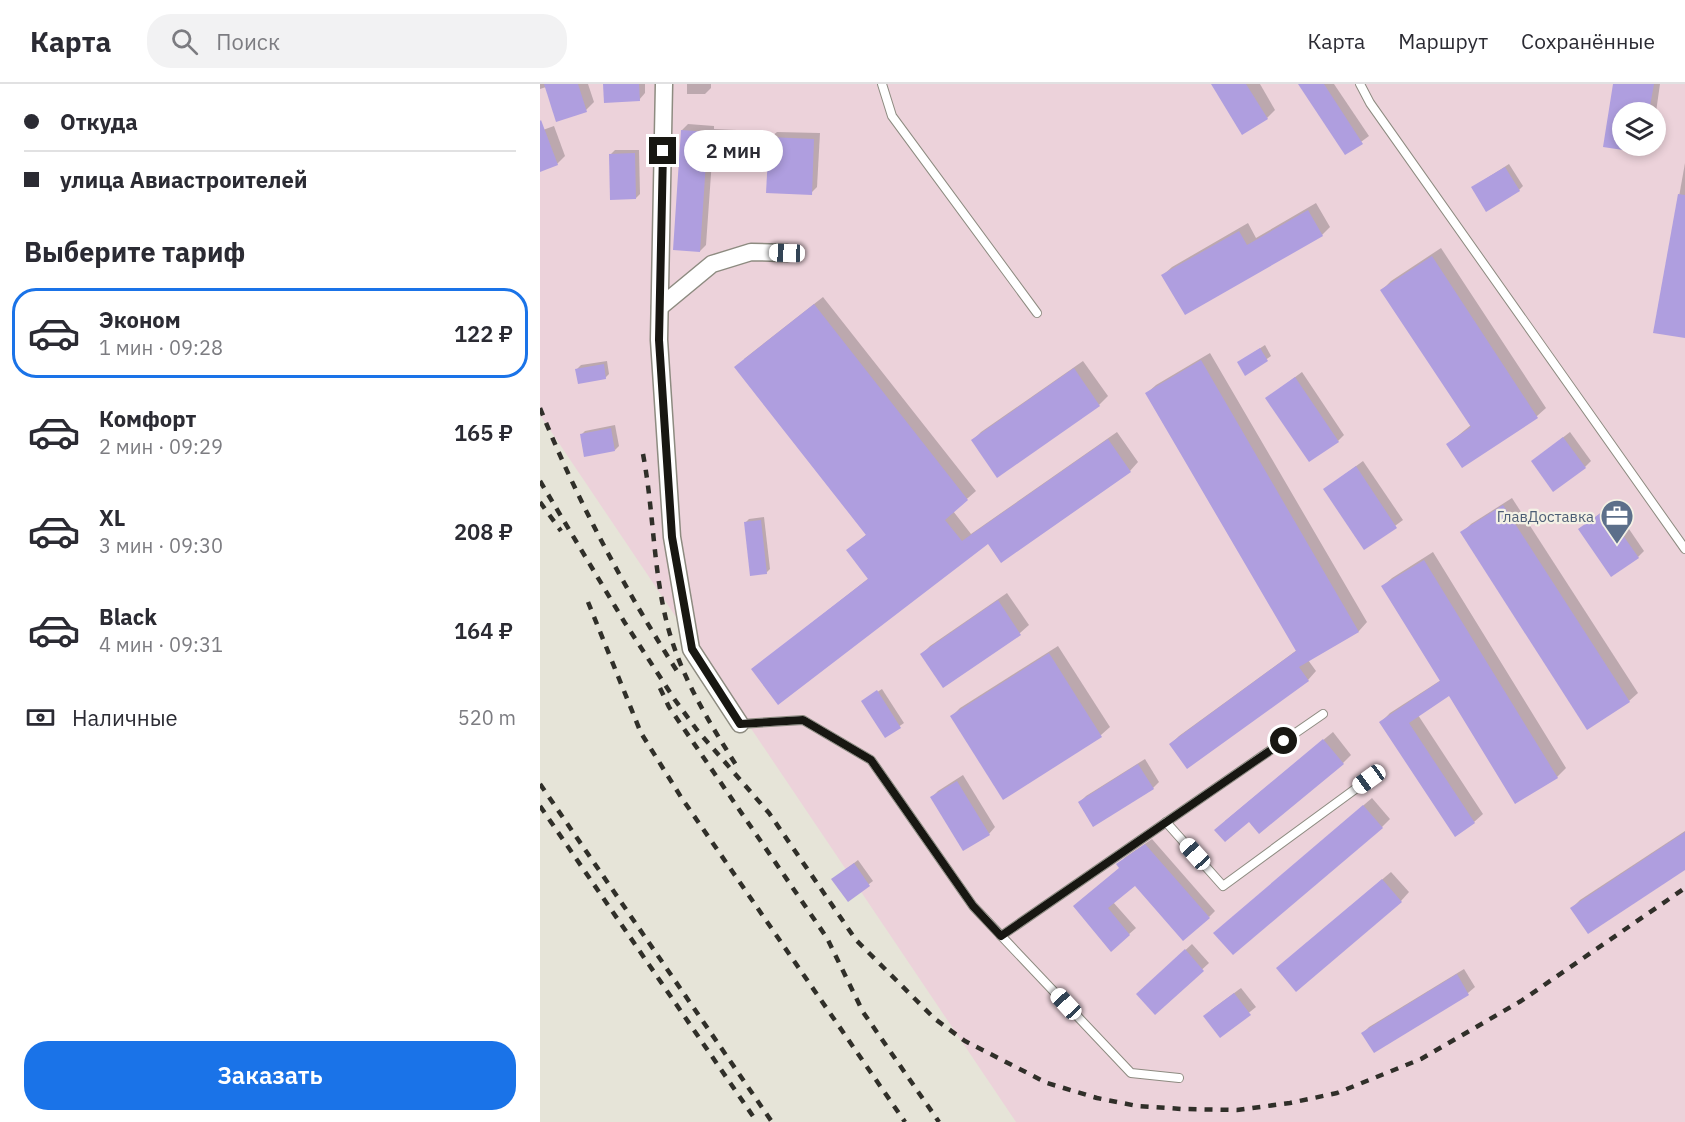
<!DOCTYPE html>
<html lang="ru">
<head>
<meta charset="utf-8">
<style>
  body { margin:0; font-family:"IBM Plex Sans",sans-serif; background:#f2f2f3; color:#2b2b33; height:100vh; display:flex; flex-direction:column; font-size:22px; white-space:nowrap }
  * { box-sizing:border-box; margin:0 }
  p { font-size:20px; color:#7c7c81 }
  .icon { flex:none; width:33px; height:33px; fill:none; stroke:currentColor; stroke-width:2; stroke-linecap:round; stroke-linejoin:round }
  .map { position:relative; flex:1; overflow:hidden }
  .panel { display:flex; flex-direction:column; background:#fff; width:540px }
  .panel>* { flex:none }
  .banner { display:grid; align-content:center; height:132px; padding:0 24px; background:#fff }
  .fabs { position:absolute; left:1072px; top:18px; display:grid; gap:12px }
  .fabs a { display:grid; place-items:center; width:54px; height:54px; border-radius:50%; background:#fff; box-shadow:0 3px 9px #0003; font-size:30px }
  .end { position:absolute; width:27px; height:27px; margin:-14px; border:8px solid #181712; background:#fff; box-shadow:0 0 0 3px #fff }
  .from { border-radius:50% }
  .bubble { position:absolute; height:42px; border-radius:21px; background:#fff; box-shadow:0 3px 9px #0003; font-size:20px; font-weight:600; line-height:42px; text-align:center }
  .car { position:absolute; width:18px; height:36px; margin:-18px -9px; border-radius:8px; box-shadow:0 0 4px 2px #0007; background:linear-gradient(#fff 24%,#345 0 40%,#fff 0 76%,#345 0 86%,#fff 0) }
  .banner b { display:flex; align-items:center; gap:21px; height:57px; font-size:22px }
  .banner b+b { border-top:2px solid #e1e1e2 }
  .banner i { width:15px; height:15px; background:#2b2b33 }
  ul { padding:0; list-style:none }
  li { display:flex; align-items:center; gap:18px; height:90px; margin:0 12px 9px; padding:0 12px; border:3px solid transparent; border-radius:24px }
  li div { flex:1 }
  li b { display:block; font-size:22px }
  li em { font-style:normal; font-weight:600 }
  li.active { border-color:#1a73e8 }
  li>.icon { width:54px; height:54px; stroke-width:1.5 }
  h2 { padding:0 24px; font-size:27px; line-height:72px }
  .pay { display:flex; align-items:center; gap:15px; height:66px; padding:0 24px; font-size:22px }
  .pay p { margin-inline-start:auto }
  .button { display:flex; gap:12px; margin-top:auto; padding:12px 24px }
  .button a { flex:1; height:69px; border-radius:24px; background:#1a73e8; color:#fff; font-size:24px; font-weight:600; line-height:69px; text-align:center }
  header { display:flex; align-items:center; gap:36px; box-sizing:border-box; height:84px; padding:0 30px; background:#fff; border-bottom:2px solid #e1e1e2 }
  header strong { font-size:28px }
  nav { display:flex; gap:33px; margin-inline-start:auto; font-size:21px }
  .search { width:420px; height:54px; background:#f2f2f3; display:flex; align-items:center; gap:15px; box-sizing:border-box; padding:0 21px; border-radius:24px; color:#7c7c81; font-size:22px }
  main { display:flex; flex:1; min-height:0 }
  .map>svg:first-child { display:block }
  .industrial { fill:#ecd2da; fill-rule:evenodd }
  .shadow { fill:#0003 }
  .building { fill:#af9edf }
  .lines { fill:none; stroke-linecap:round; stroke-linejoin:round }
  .service-casing { stroke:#8d8b80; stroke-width:10 }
  .minor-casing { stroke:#8d8b80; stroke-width:19 }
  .service { stroke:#fff; stroke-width:8 }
  .minor { stroke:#fff; stroke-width:16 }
  .rail { stroke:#302f29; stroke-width:4.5; stroke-dasharray:8 8; stroke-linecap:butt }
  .route { stroke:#181712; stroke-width:8 }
  .labels { text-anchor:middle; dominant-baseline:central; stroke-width:4.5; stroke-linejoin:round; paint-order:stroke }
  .service-label { font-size:15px; fill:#4e5e75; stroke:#f4f1e5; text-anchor:end }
</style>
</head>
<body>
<header>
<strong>Карта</strong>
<div class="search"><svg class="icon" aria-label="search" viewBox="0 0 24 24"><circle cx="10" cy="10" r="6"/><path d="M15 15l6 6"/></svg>Поиск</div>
<nav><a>Карта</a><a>Маршрут</a><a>Сохранённые</a></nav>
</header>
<main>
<section class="panel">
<div class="banner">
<b><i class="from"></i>Откуда</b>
<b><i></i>улица Авиастроителей</b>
</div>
<h2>Выберите тариф</h2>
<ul>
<li class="active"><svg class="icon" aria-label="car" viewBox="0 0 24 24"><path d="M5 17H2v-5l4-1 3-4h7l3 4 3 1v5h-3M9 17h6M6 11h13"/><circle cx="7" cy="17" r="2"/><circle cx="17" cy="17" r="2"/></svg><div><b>Эконом</b><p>1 мин · 09:28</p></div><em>122 ₽</em></li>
<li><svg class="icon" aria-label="car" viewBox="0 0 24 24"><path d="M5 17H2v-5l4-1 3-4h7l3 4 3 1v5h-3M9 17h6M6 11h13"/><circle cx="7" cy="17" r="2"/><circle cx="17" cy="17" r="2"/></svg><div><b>Комфорт</b><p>2 мин · 09:29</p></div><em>165 ₽</em></li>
<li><svg class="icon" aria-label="car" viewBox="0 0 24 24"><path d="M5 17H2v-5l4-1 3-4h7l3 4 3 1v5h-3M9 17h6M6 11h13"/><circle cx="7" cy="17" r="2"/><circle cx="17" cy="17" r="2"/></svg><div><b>XL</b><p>3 мин · 09:30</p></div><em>208 ₽</em></li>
<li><svg class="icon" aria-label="car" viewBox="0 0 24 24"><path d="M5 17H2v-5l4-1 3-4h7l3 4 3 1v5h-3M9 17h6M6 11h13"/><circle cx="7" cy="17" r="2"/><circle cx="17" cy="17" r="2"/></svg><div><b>Black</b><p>4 мин · 09:31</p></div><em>164 ₽</em></li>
</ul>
<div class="pay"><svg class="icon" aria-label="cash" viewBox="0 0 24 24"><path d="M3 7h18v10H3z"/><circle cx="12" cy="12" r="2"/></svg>Наличные<p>520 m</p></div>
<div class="button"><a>Заказать</a></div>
</section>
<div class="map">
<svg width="1145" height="1038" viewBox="0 0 1145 1038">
  <rect width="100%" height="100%" fill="#e6e4d8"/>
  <path class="industrial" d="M0,0H1145V1038H476L0,331ZM1083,28H1116V62H1083Z"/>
  <g class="shadow">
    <polygon points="0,0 48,0 54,18 46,26 6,3 0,5"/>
    <polygon points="65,0 105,0 105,9 99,16"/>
    <polygon points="147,0 171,0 171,4 165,10 147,10"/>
    <polygon points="672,0 720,0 735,26 727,34"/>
    <polygon points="760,0 794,0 829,52 806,69"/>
    <polygon points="1075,0 1120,0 1116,28 1083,28 1083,62 1109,62 1102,68 1065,62"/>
    <polygon points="148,40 174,42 174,45 197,46 196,71 190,77 172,76 166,161 160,167 142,46"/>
    <polygon points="14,42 25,72 17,80 0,86 0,47"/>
    <polygon points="237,48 280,49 277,103 271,109 230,54"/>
    <polygon points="75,66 99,66 100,110 96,114 71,70"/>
    <polygon points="1145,79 1145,253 1115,247"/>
    <polygon points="969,80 983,102 979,106 933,103"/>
    <polygon points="776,119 790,143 782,151 623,191 632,183 708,139 716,154"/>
    <polygon points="901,164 1006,324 997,332 922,382 908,360 931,341 842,206 851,197"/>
    <polygon points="283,213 436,407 413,427 431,450 577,348 598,378 590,387 449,458 213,585 329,494 308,466 327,450 204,275"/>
    <polygon points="725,261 731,272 706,290 699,278"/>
    <polygon points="670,269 827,538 819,547 768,576 776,587 768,596 631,660 639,652 757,566 607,309 616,301"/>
    <polygon points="67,277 69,290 65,294 37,285 41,281"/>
    <polygon points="543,277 568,312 559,321 457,392 433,356 441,348"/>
    <polygon points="762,288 804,351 798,357 727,314"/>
    <polygon points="75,341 79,362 75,366 41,351 45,347"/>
    <polygon points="1030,348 1051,377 1045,383 993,377"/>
    <polygon points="823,377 863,436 825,464 785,405"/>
    <polygon points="972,414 1098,609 1089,617 922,449 931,440"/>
    <polygon points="1072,420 1104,467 1098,473 1040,445"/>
    <polygon points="224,433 230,485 226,489 205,439 209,435"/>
    <polygon points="893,468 1026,684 1017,693 976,718 910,610 878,631 943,730 934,738 841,638 850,629 901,596 843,502 852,494"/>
    <polygon points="467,509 489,541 480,549 404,602 382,570 390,562"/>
    <polygon points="518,562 570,643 561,651 463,714 412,632 420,624"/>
    <polygon points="342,605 364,639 345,652 325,616"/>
    <polygon points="793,648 811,671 803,679 709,736 685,737"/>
    <polygon points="605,675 619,698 613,704 540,718 546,712"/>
    <polygon points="423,691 455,743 449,750 392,713 398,707"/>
    <polygon points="832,714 850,735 842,743 684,841"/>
    <polygon points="1145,747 1145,784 1032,824 1040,816"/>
    <polygon points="612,755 675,827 669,833 595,800 573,818 596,844 571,866 535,822 581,783 584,774"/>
    <polygon points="318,776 333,797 308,816 297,792"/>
    <polygon points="851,788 869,808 861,817 747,876"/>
    <polygon points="652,860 669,879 615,929 604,904"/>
    <polygon points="924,885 935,903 928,909 834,967 823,949 829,943"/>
    <polygon points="701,904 716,923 680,952 671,926"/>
  </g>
  <g class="building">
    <polygon points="4,0 38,0 47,28 16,38"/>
    <polygon points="63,0 99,0 100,17 64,19"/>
    <polygon points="671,0 706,0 728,35 702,51"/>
    <polygon points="758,0 784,0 823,60 805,71"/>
    <polygon points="1073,0 1114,0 1109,28 1083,28 1083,66 1063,63"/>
    <polygon points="1,36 18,81 0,88 0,37"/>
    <polygon points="141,46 169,48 168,50 191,51 190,78 166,78 160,168 133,166"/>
    <polygon points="229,53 274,55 272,111 226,109"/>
    <polygon points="95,69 96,115 70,116 69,70"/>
    <polygon points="965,83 980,107 946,128 931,103"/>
    <polygon points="1138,110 1145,111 1145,254 1113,249"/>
    <polygon points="768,126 783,152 645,231 621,191 699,147 707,161"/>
    <polygon points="892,172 998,334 922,384 906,360 931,343 840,206"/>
    <polygon points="274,220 428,416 405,436 422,457 568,355 591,388 461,479 448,460 238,621 211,585 328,495 306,466 326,451 194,283"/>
    <polygon points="720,264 728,277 705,292 697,278"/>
    <polygon points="661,276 819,548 759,583 769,597 647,685 629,660 756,567 605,309"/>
    <polygon points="64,280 66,295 38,300 35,285"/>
    <polygon points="534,284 560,322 457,394 431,356"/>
    <polygon points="755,293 799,358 769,378 725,314"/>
    <polygon points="71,344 75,367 44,373 40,350"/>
    <polygon points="1023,353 1046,384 1013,408 991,377"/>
    <polygon points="816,382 857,444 824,466 783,405"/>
    <polygon points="963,421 1090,618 1047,646 920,448"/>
    <polygon points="1065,426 1099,474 1071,493 1038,445"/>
    <polygon points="221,436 227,490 210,492 204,438"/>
    <polygon points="884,476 1018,694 975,720 909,612 869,639 935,739 915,753 839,638 900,597 841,502"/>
    <polygon points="458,516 481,551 403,604 380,570"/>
    <polygon points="509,569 562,653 463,716 410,632"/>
    <polygon points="337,606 361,644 345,654 321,617"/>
    <polygon points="783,655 804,680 719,750 709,738 685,758 674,746"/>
    <polygon points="598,680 614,705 553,743 538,718"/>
    <polygon points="417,697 450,751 423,767 390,713"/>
    <polygon points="823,721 843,744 693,871 673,849"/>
    <polygon points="1145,748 1145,786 1048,850 1030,824"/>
    <polygon points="605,760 670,834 643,857 595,802 568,824 590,851 571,868 533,822 579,784 576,780"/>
    <polygon points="314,779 330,802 308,818 291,795"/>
    <polygon points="842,795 862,818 756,908 736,884"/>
    <polygon points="645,865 664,887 615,931 596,910"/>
    <polygon points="917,890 929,911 834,969 821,949"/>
    <polygon points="694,909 711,931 680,954 663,932"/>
  </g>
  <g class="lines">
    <g class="service-casing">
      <g id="service">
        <polyline points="342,0 352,32 497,229"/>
        <polyline points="820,0 830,19 1145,465"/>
        <polyline points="200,640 263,636 331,676 433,822 591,989 639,994"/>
        <polyline points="626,738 683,802 829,695"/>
        <polyline points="461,852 783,630"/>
      </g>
    </g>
    <g class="minor-casing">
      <g id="minor">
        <polyline points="124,0 119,256 132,453 151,565 200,640"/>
        <polyline points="120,223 172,180 211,168 247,169"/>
      </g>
    </g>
    <use href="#service" class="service"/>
    <use href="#minor" class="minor"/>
    <g class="rail">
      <path d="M0,324C37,416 84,504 137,587"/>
      <path d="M103,370C114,428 113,490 129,547C143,596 169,638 196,681"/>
      <polyline points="0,397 85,539 135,616 157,646 229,729 316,856 395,935 425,957 507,999 557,1014 597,1022 642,1025 697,1026 750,1019 797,1009 881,975 981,917 1145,804"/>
      <polyline points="0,418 21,447"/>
      <polyline points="48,518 101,649 141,713 365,1038"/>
      <polyline points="120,604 129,623 287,854 323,928 399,1038"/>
      <polyline points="0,700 232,1038"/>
      <polyline points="0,722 217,1038"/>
    </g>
  </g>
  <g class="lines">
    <polyline class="route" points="123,67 119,256 132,453 152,565 200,640 263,636 331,676 433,822 461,852 744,657"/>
  </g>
  <defs>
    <g id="office-pin" transform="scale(1.725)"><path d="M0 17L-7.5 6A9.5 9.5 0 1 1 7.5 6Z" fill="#5c6f8a" stroke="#f4f1e5"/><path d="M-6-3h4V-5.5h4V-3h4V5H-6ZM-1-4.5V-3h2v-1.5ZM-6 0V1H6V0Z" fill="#fff"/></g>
  </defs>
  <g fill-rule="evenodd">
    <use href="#office-pin" x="1077" y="432"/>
  </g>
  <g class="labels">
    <g class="service-label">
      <text x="1054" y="432">ГлавДоставка</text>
    </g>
  </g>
</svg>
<div class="fabs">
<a><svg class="icon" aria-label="layers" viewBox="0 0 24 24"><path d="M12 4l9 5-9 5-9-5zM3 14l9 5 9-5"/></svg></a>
</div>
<i class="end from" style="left:744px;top:657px"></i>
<i class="end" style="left:123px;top:67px"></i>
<div class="bubble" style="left:144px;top:46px;width:99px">2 мин</div>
<i class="car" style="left:247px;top:169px;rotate:272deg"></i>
<i class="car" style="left:829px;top:695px;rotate:234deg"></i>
<i class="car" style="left:655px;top:770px;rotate:318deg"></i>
<i class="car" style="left:526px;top:920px;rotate:317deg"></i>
</div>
</main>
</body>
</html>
